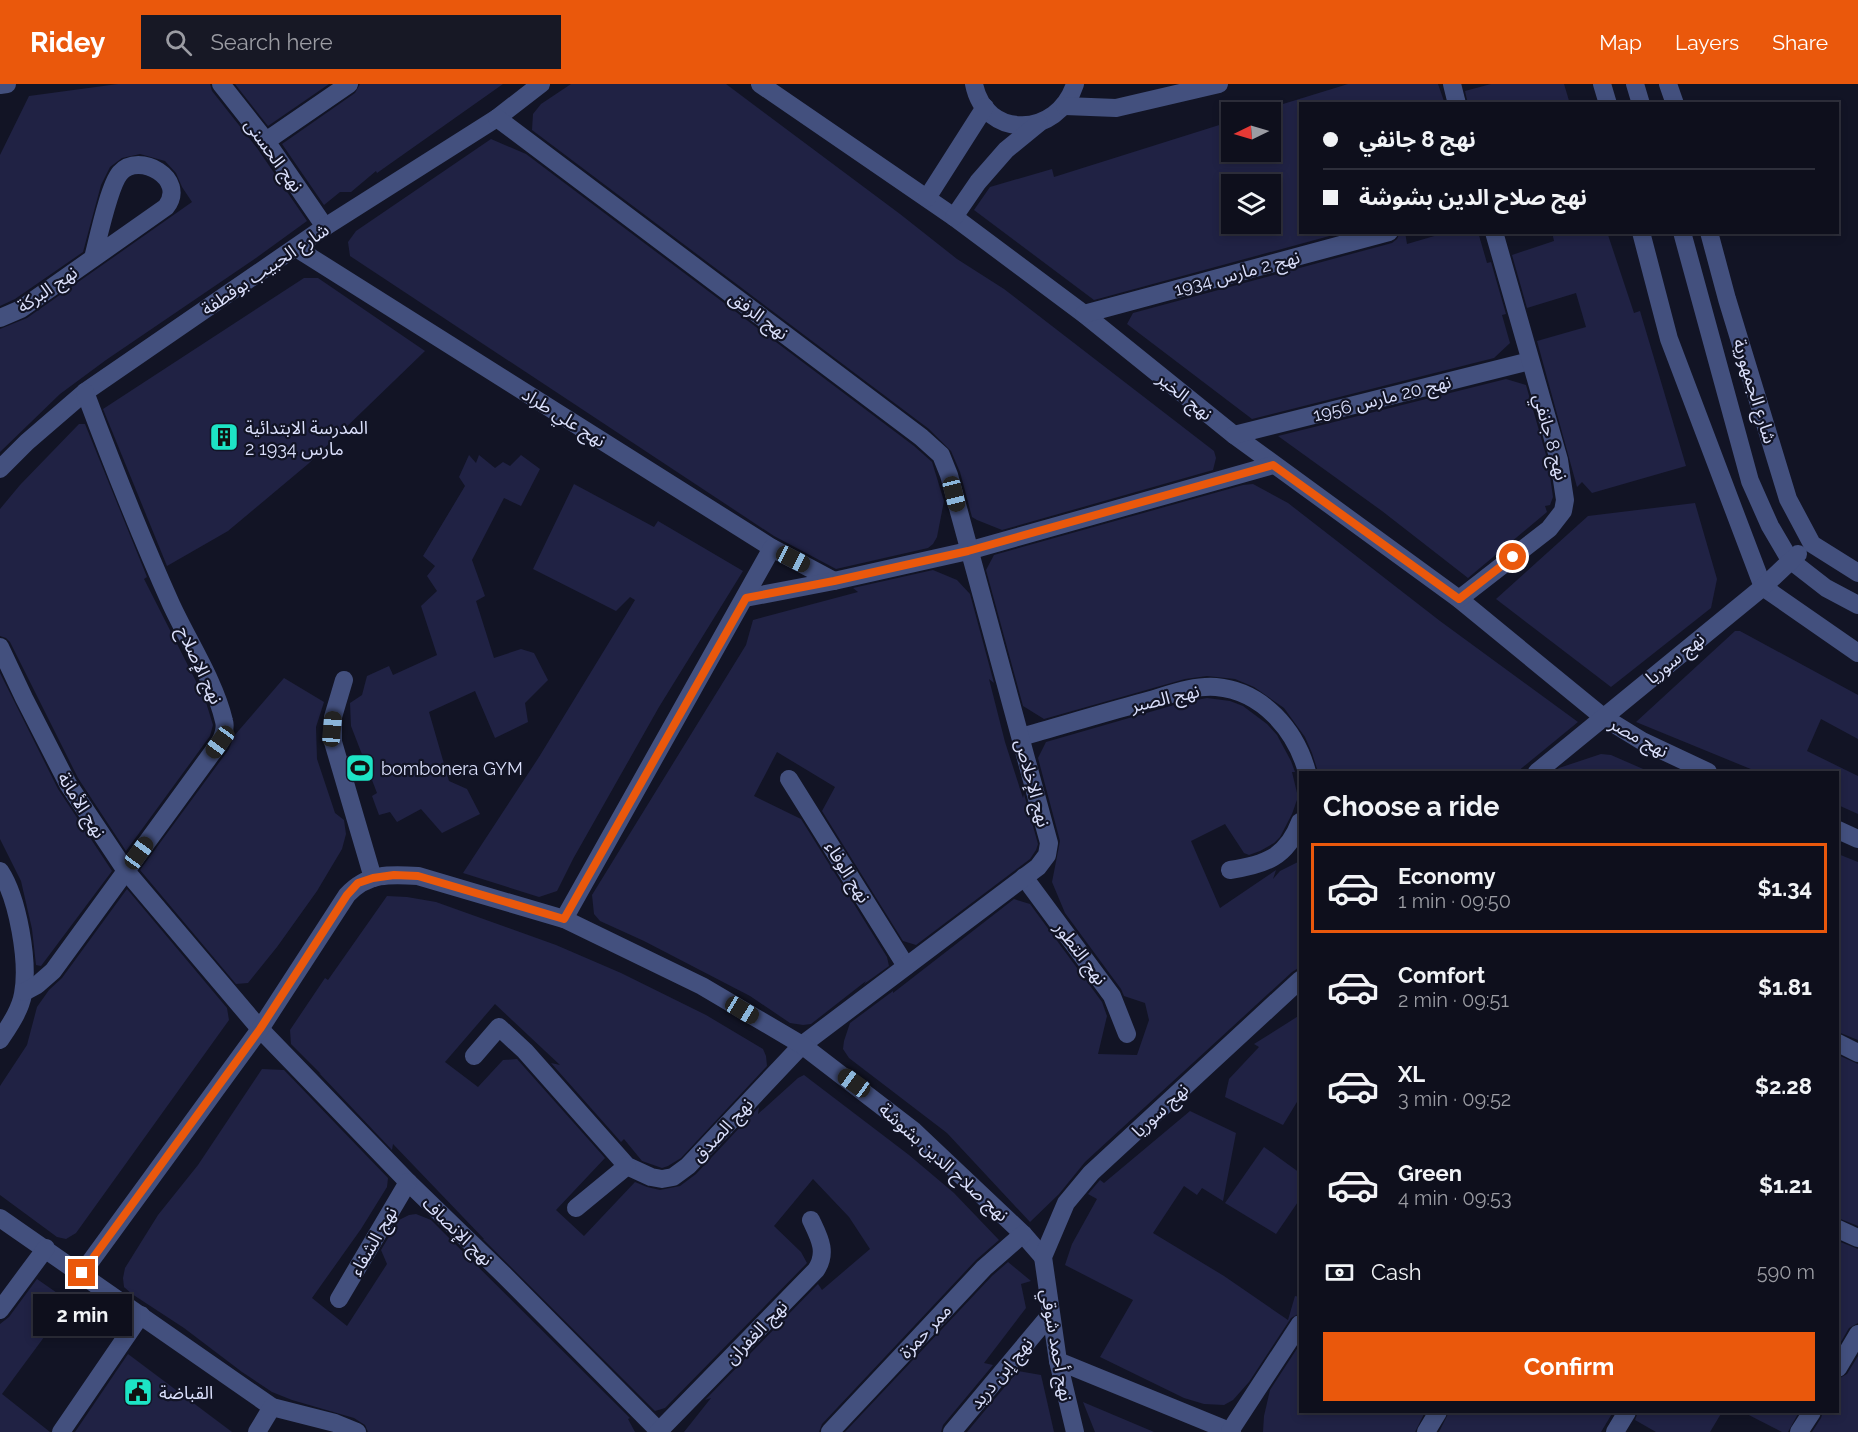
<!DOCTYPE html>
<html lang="en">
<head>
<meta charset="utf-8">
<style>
  body { margin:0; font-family:Raleway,"Noto Sans Arabic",sans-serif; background:#171825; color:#f1f3f6; height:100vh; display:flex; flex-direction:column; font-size:22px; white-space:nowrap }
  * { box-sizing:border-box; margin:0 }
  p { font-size:20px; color:#9b9ca3 }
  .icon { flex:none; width:33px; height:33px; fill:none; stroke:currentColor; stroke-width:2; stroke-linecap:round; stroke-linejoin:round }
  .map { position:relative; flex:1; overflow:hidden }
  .side { position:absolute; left:1299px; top:687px; width:540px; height:642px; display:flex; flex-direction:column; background:#0e0f1c; border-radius:0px; box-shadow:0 3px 9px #0003,0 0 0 2px #2e2f3b }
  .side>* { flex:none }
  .hud { position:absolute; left:1299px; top:18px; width:540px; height:132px; border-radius:0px; box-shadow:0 3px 9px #0003,0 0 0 2px #2e2f3b; display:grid; align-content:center; height:132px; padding:0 24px; background:#0e0f1c }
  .needle { width:39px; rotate:265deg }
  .controls { position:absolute; left:1221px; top:18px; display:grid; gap:12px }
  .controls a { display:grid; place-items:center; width:60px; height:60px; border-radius:0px; background:#0e0f1c; box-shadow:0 3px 9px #0003,0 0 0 2px #2e2f3b; font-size:30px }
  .end { position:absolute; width:27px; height:27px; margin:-14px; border:8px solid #ea580c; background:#fff; box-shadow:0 0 0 3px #fff }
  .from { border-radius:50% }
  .bubble { position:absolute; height:42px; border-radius:0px; background:#0e0f1c; box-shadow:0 3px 9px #0003,0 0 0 2px #2e2f3b; font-size:20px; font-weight:700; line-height:42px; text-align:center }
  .car { position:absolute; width:18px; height:36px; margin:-18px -9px; border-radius:8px; box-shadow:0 0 4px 2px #0007; background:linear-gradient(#222 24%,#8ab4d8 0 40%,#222 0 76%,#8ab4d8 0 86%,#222 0) }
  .hud b { display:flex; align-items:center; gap:21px; height:57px; font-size:22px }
  .hud b+b { border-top:2px solid #2e2f3b }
  .hud i { width:15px; height:15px; background:#f1f3f6 }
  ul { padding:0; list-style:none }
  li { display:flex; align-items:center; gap:18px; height:90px; margin:0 12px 9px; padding:0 12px; border:3px solid transparent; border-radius:0px }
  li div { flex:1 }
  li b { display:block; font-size:22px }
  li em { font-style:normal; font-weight:700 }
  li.on { border-color:#ea580c }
  li>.icon { width:54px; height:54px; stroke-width:1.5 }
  h2 { padding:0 24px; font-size:27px; line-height:72px }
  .pay { display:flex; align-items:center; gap:15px; height:66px; padding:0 24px; font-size:22px }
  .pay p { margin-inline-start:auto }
  .button { display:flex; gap:12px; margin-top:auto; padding:12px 24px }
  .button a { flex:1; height:69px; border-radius:0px; background:#ea580c; color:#fff; font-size:24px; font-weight:700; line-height:69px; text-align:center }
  header { display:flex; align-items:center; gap:36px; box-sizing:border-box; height:84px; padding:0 30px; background:#ea580c; color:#fff }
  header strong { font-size:28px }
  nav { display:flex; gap:33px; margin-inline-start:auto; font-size:21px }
  .search { width:420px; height:54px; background:#171825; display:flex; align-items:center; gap:15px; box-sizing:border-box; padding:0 21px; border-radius:0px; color:#9b9ca3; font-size:22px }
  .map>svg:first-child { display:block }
  .building { fill:#202244; fill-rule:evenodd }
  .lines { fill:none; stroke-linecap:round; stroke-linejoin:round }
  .minor { stroke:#43507e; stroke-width:18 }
  .route { stroke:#ea580c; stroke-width:8 }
  .labels { text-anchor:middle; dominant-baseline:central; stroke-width:4.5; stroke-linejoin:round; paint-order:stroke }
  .street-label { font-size:18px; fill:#dadffb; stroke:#121425 }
  .poi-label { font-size:18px; fill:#dadffb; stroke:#121425; text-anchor:start }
</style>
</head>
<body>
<header>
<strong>Ridey</strong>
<div class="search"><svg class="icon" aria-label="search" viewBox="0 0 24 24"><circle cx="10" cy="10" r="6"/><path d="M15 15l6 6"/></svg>Search here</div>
<nav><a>Map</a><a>Layers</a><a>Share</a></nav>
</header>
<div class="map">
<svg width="1858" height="1348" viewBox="0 0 1858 1348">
  <rect width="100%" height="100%" fill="#121425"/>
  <g class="building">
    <polygon points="118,0 210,0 212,7 257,64 307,137 256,174 106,276 60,310 0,368 0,245 27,234 192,118 182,103 176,89 165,77 140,70 122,74 110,83 101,101 83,168 15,215 0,222 0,71 29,12"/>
    <polygon points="235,0 329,0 268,42"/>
    <polygon points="360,0 503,0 377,89 376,87 351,108 340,108 324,121 282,60 355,9"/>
    <polygon points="571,0 726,0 900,130 957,175 1004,205 1214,367 1216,374 1213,386 1002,446 977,436 972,433 960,388 951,367 929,345 532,46 533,30 541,20"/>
    <path d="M1348,0H1438L1445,20H1300V148H1344L1094,216L974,126L990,103L1052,85L1054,93L1232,37V68H1270V24ZM1232,100H1270V140H1232Z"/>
    <polygon points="1491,0 1564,0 1570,20 1468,20 1465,7"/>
    <polygon points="491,55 526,70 914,362 932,378 944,417 937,453 933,460 928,464 836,485 774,452 350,172 348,158 356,147"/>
    <polygon points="1400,148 1405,148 1407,160 1448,148 1478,148 1487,179 1491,178 1506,230 1502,231 1510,259 1494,274 1252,335 1127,240 1133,229 1392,159 1397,155"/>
    <polygon points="1552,148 1607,148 1634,229 1640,227 1686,382 1592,409 1582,398 1577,403 1537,257 1586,243 1576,209 1527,224 1512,171 1554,157"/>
    <polygon points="304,194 318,194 425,267 308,380 228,447 167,482 103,325"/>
    <polygon points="1506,295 1526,301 1548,378 1553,413 1550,421 1545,422 1547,428 1468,494 1382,427 1278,352"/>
    <polygon points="79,340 85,340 147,493 144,495 205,615 213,641 210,652 126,767 78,694 10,558 6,554 0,552 0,425 20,401"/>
    <polygon points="469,371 476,379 479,371 495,384 503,378 510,382 521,371 540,385 521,422 504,414 472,476 485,512 476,517 494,574 521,565 534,569 548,596 525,619 528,638 495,654 475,607 429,628 449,697 467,705 480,730 442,749 421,725 397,738 390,728 379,731 372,712 377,709 351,642 350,619 362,611 367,592 389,582 393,591 437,571 421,522 437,507 427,492 435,482 423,472 465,402 459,393"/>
    <polygon points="574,400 654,443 658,437 743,487 659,623 573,775 557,807 539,813 463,789 539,673 635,516 630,513 616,527 533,485"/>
    <polygon points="1253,400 1288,419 1440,537 1578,638 1517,688 1318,688 1312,669 1305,653 1284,624 1254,603 1235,595 1207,592 1185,595 1044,635 1023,622 986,486 994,471 1243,401"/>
    <polygon points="1695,419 1717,495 1711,524 1611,603 1496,515 1588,432"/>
    <polygon points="933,486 957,496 970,510 994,599 989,595 1005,658 1023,714 1024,710 1038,760 1036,766 1030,775 916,861 903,857 822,727 835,703 777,668 754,712 801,735 887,873 889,882 864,900 866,897 811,940 803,941 790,939 750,912 644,857 600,837 594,830 592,811 746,561 753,536 858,508 853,504"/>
    <polygon points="1735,547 1740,547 1858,611 1858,655 1821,635 1807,667 1858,692 1858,730 1838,721 1838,688 1758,688 1636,638"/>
    <polygon points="0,589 58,705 112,787 41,882 36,881 32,845 21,797 0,755"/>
    <polygon points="284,594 324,618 316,643 317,675 335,729 344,736 346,750 342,765 317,807 277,863 248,899 236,900 140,786 229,665 234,652"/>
    <polygon points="1207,614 1230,617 1243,622 1267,640 1277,651 1291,677 1295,688 1292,688 1298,713 1292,730 1280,753 1274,759 1260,767 1249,771 1244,769 1225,740 1191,757 1220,824 1276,786 1273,795 1280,787 1300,777 1300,883 1292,888 1085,1078 1059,1110 1030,1138 947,1049 849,974 843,965 844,957 850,939 893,907 893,909 1014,815 1030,820 1102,918 1107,932 1098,970 1137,971 1149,936 1145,919 1124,912 1121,905 1065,829 1052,798 1060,757 1038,674 1046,658 1181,619"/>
    <polygon points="1601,670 1611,671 1650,688 1554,688 1559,684"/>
    <polygon points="1838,770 1858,778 1858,956 1838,948"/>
    <polygon points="127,805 227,924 229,936 76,1149 66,1155 57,1153 0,1111 0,1002 27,961 37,923 49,906 62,894"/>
    <polygon points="387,812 407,813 436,818 556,861 621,889 706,931 763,965 766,972 767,982 681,1074 668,1082 662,1084 642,1077 624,1055 621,1058 551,979 560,981 495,920 445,978 478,1003 503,976 517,975 605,1074 556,1126 584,1152 635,1098 647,1103 660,1106 680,1102 696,1090 759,1023 758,1030 798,994 804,991 909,1071 954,1109 999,1156 976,1176 822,1340 819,1348 684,1348 711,1314 705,1316 818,1200 822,1206 870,1165 849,1133 813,1095 774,1142 801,1168 807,1179 665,1324 655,1327 483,1155 484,1155 393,1060 392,1066 319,989 321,990 291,960 290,946 325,894 328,896"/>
    <polygon points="1300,931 1300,1013 1283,1041 1225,1013 1229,995 1259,963 1254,960"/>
    <polygon points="1838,971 1858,980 1858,1142 1838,1134"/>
    <polygon points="262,985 284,986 388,1094 387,1103 361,1145 312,1214 347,1242 387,1180 381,1166 399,1136 409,1131 416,1130 431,1136 630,1334 628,1335 635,1348 368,1348 365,1341 354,1334 292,1316 272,1308 242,1288 184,1244 132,1210 124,1203 123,1194 125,1184 158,1131 198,1081"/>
    <polygon points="1190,1027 1236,1049 1223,1117 1202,1104 1197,1111 1184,1102 1153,1149 1224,1192 1288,1236 1295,1212 1300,1213 1300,1229 1291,1234 1249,1298 1233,1316 1224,1321 1204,1320 1184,1314 1100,1273 1133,1216 1065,1181 1072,1160 1097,1115 1088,1110 1100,1096 1104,1099"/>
    <polygon points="1264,1063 1300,1089 1300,1115 1276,1150 1225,1119"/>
    <polygon points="1838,1157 1858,1165 1858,1239 1849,1244 1838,1263"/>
    <polygon points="1008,1178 1031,1197 1021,1200 1026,1224 984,1279 993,1281 943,1341 941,1348 845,1348 992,1192"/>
    <polygon points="37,1195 70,1218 2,1310 50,1348 0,1348 0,1240 9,1233"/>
    <polygon points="1300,1260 1300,1328 1425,1328 1415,1348 1263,1348 1264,1332 1270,1306"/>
    <polygon points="128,1270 232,1348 75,1348"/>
    <polygon points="1858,1272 1858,1348 1812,1348 1821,1334 1823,1328 1838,1328 1838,1295 1847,1290"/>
    <polygon points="1018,1287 1041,1291 1054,1348 967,1348"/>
    <polygon points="1083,1318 1154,1348 1095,1348"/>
    <polygon points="1449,1328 1613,1328 1601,1348 1439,1348"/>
    <polygon points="1638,1328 1722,1328 1710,1348 1656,1348 1635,1336"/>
    <polygon points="1743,1328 1799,1328 1788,1348 1782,1348"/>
  </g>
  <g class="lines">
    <g class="minor">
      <polyline points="221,0 266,57 325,143"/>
      <polyline points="760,0 954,133 1084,230 1234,351 1459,515 1603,633 1642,657 1708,688"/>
      <path d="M974,0C985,56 1058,54 1075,0"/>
      <polyline points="1452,0 1457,20"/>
      <polyline points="1602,0 1608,20"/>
      <polyline points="1635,0 1641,20"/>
      <polyline points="1668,0 1675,20"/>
      <polyline points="0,1 7,0"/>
      <polyline points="1065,22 1116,24 1219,0"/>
      <polyline points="266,57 349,0"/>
      <polyline points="927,114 985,23"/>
      <polyline points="954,133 978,98 1006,66 1039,39"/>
      <polyline points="1641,148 1669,255 1763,503"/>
      <polyline points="1682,148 1750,397 1770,442 1790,476 1826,504 1858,521"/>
      <polyline points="1709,148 1727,215 1788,415 1812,460 1858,489"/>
      <polyline points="296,164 772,464 834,497"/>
      <polyline points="1084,230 1389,148"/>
      <path d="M0,234L21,225L166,123C188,95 139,67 120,89C109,102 98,155 93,174"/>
      <polyline points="1234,351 1530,277"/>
      <polyline points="0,385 27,358 85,308 325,143 497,34 541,0"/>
      <polyline points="1763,503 1858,569"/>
      <polyline points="745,514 834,497 968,467 1273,381"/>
      <polyline points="1459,515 1549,445 1563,427 1565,416 1559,376 1494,148"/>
      <polyline points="0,563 24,614 68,700 126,787 260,945 408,1098 504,1191 659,1347"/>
      <polyline points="344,596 333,633 333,658 373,794"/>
      <path d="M1021,653C1060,642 1100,630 1140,619C1164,613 1191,601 1216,603C1263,607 1296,647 1307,688"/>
      <polyline points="1537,688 1763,503 1798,470"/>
      <polyline points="789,695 906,882"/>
      <polyline points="1838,746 1858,755"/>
      <path d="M1230,786C1265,781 1287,773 1300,738"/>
      <path d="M0,787C18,814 29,878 23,910C20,927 9,942 0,956"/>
      <polyline points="1024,793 1112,912 1127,950"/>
      <polyline points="564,835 772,464"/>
      <path d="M24,908L37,901L53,887L220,658C223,652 226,644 224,637C215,598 188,557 171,520C140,451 112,380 85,308"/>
      <polyline points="1838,959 1858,969"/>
      <polyline points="474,972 499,943 525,967 627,1082 651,1093 662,1095 673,1093 688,1082 802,961 1038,783 1047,771 1049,759 949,391 941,371 921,353 497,34"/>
      <polyline points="576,1124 627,1082"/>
      <polyline points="0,1134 272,1323 335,1339 357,1348"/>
      <polyline points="1838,1145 1858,1154"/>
      <path d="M82,1189L260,945L347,811C367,789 390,790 418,792L564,835L702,902L802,961L914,1047L1023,1150L1043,1173"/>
      <polyline points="339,1215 408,1098"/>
      <polyline points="0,1226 46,1164"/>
      <polyline points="1058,1277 1232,1348"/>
      <polyline points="1838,1284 1858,1250"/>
      <polyline points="1230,1347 1300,1240"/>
      <polyline points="61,1348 141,1231"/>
      <polyline points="257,1348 272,1323"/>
      <path d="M658,1348L816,1186C828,1168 819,1153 811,1136"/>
      <polyline points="830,1348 984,1184 1023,1150"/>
      <polyline points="952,1348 1050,1231"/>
      <polyline points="1075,1348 1058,1277 1043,1173 1066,1119 1091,1089 1300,896"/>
      <polyline points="1426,1348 1438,1328"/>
      <polyline points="1615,1348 1627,1328"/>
      <polyline points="1799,1348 1812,1328"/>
    </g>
  </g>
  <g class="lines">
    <polyline class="route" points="82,1189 260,945 347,811 358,799 373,794 394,791 418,792 564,835 746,514 834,497 968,467 1273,381 1459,515 1513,473"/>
  </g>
  <defs>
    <g id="building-square" transform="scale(1.5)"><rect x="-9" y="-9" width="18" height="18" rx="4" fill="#1de4c5" stroke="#121425"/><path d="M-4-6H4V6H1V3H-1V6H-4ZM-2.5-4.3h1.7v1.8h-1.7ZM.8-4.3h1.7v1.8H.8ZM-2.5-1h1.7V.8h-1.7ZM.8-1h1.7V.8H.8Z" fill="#111"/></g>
    <g id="stadium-square" transform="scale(1.5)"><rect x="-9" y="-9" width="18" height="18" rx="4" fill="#1de4c5" stroke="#121425"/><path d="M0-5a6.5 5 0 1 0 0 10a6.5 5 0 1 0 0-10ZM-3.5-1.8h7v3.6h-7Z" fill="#111"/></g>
    <g id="civic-square" transform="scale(1.5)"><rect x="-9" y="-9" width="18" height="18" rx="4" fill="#1de4c5" stroke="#121425"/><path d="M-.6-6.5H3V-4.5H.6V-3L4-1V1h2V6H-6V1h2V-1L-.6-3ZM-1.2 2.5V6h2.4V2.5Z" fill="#111"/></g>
  </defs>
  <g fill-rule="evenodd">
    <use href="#building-square" x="224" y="353"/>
    <use href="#stadium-square" x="360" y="684"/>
    <use href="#civic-square" x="138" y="1308"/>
  </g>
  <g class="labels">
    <g class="street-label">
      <text transform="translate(274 71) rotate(54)">نهج الحسنى</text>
      <text transform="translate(265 185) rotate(-34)">شارع الحبيب بوقطفة</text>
      <text transform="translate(1237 189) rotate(-15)">نهج 2 مارس 1934</text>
      <text transform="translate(47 205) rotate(-34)">نهج البركة</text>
      <text transform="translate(759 231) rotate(37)">نهج الرفق</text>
      <text transform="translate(1755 307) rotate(73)">شارع الجمهورية</text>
      <text transform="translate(1185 312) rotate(39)">نهج الخير</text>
      <text transform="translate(1382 314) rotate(-14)">نهج 20 مارس 1956</text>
      <text transform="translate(564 333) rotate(32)">نهج علي طراد</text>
      <text transform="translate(1551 353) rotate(75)">نهج 8 جانفي</text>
      <text transform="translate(1675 574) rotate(-39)">نهج سوريا</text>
      <text transform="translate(200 581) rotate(65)">نهج الإصلاح</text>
      <text transform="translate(1165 614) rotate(-13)">نهج الصبر</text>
      <text transform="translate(1639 653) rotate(29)">نهج مصر</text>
      <text transform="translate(1033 699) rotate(75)">نهج الإخلاص</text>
      <text transform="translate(82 721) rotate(58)">نهج الأمانة</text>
      <text transform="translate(848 788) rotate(58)">نهج الوفاء</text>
      <text transform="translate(1081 869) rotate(53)">نهج التطور</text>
      <text transform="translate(1160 1026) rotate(-43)">نهج سوريا</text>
      <text transform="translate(722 1046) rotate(-47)">نهج الصدق</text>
      <text transform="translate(944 1078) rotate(42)">نهج صلاح الدين بشوشة</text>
      <text transform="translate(458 1147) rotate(44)">نهج الإنصاف</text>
      <text transform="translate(373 1157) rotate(-60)">نهج الشفاء</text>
      <text transform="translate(925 1247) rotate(-47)">ممر حمزة</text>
      <text transform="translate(756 1248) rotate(-46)">نهج الغفران</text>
      <text transform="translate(1057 1261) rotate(80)">نهج أحمد شوقي</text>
      <text transform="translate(1001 1289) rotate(-50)">نهج إبن دريد</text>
    </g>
    <g class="poi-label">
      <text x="245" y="343">المدرسة الابتدائية<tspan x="245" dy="21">2 مارس 1934</tspan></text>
      <text x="381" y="684">bombonera GYM</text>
      <text x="159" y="1308">القباضة</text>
    </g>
  </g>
</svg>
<div class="controls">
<a><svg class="needle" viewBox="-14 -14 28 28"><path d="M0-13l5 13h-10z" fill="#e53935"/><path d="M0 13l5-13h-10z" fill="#9b9ca3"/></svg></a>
<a><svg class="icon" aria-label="layers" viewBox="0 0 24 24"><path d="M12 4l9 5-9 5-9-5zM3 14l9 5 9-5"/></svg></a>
</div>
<i class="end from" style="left:1513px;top:473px"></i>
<i class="end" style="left:82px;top:1189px"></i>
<div class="bubble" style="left:33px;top:1210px;width:99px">2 min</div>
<i class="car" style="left:954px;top:410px;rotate:166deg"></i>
<i class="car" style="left:793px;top:475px;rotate:117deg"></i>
<i class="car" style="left:332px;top:645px;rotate:5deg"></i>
<i class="car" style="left:220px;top:658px;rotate:216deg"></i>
<i class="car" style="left:139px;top:769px;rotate:36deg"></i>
<i class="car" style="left:742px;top:926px;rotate:121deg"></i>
<i class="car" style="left:854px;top:999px;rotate:306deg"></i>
<div class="hud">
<b><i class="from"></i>نهج 8 جانفي</b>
<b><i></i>نهج صلاح الدين بشوشة</b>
</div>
<section class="side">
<h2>Choose a ride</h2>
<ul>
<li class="on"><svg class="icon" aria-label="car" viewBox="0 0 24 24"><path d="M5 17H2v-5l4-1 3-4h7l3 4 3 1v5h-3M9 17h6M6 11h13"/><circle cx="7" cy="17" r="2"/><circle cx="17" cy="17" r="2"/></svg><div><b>Economy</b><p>1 min · 09:50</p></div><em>$1.34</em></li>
<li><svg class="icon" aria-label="car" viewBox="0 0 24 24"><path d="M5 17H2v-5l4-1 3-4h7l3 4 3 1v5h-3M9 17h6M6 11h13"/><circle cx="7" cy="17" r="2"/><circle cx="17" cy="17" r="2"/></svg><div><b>Comfort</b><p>2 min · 09:51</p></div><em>$1.81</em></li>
<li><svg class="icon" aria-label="car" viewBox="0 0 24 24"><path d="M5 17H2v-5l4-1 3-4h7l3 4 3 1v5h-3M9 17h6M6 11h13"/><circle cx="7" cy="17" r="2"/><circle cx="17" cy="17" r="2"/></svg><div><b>XL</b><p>3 min · 09:52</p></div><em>$2.28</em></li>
<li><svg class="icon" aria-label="car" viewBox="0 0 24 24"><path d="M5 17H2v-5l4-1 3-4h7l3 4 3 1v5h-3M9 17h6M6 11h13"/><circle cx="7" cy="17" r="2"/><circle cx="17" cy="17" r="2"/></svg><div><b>Green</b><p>4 min · 09:53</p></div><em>$1.21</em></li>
</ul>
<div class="pay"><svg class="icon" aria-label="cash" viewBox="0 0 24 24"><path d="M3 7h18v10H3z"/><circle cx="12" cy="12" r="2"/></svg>Cash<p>590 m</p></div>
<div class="button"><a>Confirm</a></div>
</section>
</div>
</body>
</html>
